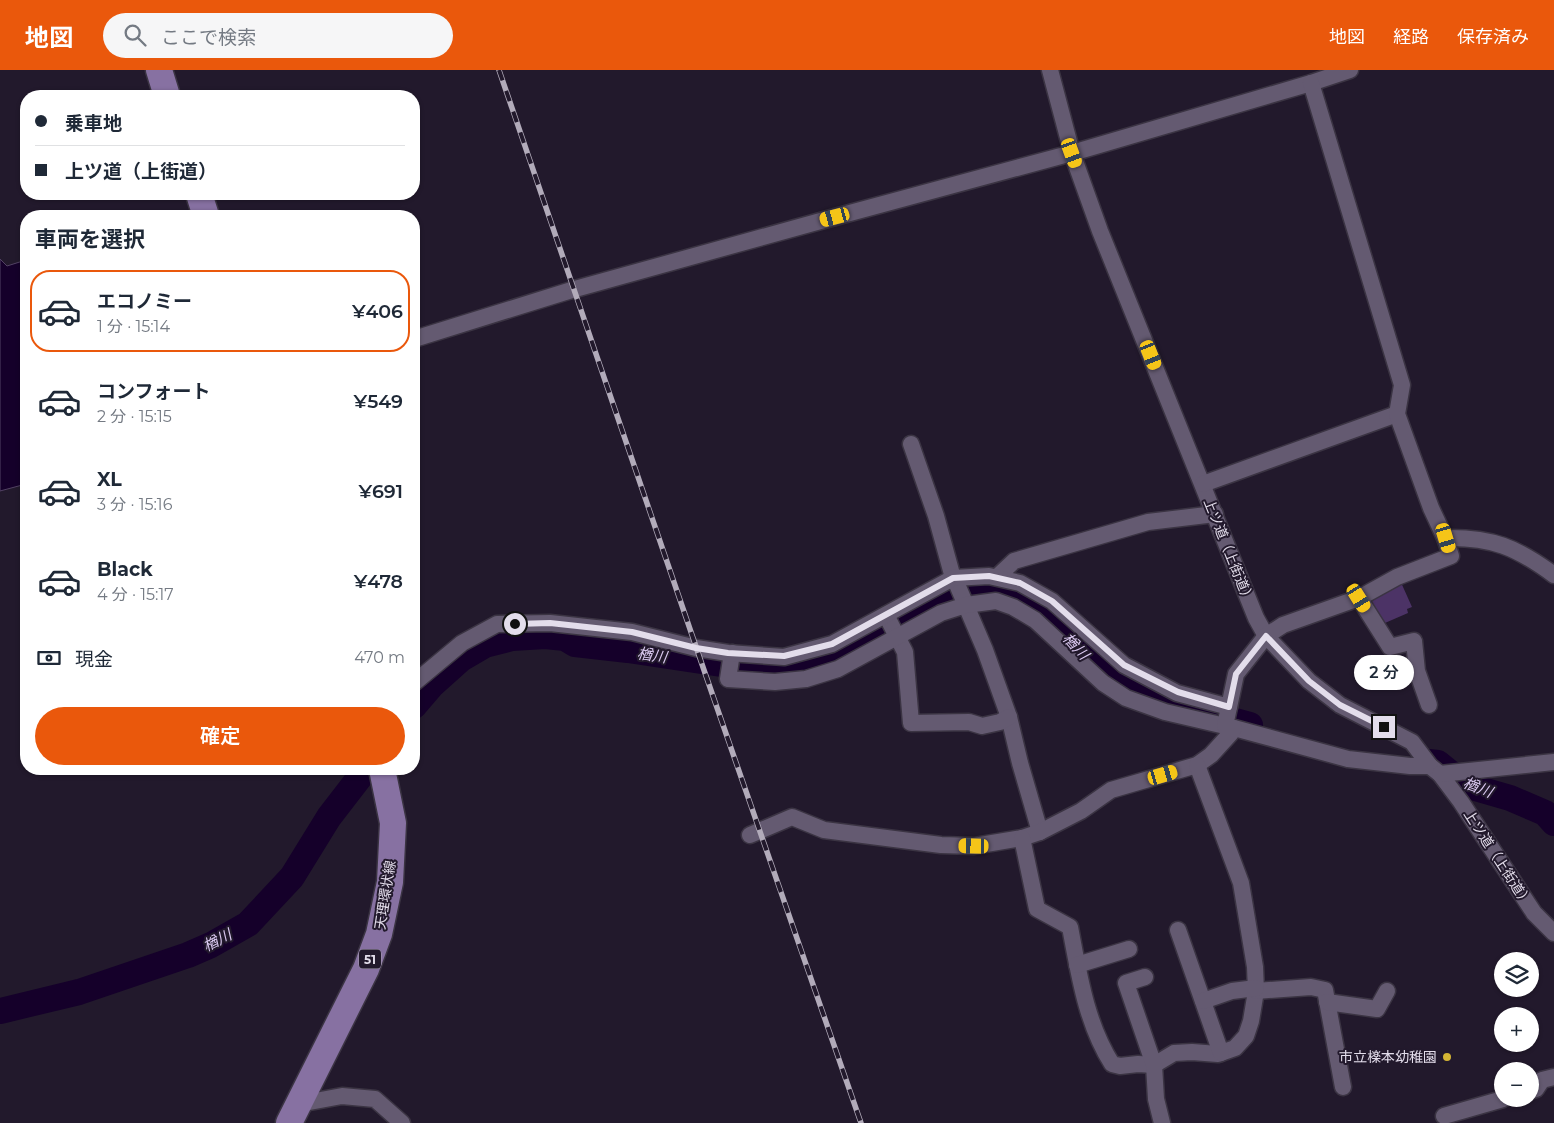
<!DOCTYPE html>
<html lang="ja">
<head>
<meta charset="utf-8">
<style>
  body { margin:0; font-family:Montserrat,"Noto Sans JP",sans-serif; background:#f6f6f7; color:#1f2937; height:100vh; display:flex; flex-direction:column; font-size:19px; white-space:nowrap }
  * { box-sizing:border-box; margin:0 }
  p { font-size:16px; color:#747a83 }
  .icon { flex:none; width:28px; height:28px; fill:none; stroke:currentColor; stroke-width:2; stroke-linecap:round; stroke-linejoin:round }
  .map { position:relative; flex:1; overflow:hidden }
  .side { position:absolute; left:20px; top:140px; width:400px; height:565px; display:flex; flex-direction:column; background:#fff; border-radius:20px; box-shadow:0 1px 4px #0004 }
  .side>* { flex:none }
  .guide { position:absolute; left:20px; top:20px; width:400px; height:110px; border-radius:20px; box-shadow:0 1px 4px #0004; display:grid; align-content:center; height:110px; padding:0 15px; background:#fff }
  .buttons { position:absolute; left:1494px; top:882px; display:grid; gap:10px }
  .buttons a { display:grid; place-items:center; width:45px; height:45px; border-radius:50%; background:#fff; box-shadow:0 1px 4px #0004; font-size:25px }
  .end { position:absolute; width:22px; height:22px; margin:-11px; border:6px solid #e3ddeb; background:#111; box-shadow:0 0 0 2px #111 }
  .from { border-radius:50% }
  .bubble { position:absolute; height:35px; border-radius:18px; background:#fff; box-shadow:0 1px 4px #0004; font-size:16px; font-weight:600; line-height:35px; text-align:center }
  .car { position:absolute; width:15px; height:30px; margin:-15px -8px; border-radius:6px; box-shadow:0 0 4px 1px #0007; background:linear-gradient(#f5c518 24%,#345 0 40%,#f5c518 0 76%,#345 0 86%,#f5c518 0) }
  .guide b { display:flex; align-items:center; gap:18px; height:48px; font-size:19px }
  .guide b+b { border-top:1px solid #e0e1e3 }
  .guide i { width:12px; height:12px; background:#1f2937 }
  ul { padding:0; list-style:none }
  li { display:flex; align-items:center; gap:15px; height:82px; margin:0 10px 8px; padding:0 5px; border:2px solid transparent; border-radius:20px }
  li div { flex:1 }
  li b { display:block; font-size:19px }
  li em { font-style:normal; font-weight:600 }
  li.current { border-color:#ea580c }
  li>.icon { width:45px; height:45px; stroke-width:1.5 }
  h2 { padding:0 15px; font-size:22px; line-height:60px }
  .pay { display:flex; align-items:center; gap:12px; height:55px; padding:0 15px; font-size:19px }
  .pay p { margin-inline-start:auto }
  .cta { display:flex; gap:10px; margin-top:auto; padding:10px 15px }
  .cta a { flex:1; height:58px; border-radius:30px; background:#ea580c; color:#fff; font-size:20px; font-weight:600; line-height:58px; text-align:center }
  header { display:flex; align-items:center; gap:30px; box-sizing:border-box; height:70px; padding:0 25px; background:#ea580c; color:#fff }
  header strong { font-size:24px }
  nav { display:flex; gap:28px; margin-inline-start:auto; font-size:18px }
  .search { width:350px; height:45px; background:#f6f6f7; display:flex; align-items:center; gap:12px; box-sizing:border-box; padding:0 18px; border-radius:28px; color:#747a83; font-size:19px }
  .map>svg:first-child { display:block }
  .green { fill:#4c3366 }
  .water { fill:#15002a; stroke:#534264 }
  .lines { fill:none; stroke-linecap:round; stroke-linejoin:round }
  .river { stroke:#15002a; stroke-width:26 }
  .street-casing { stroke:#3b3443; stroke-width:19 }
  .primary-casing { stroke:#3b3443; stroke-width:29 }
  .street { stroke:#645a71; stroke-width:16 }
  .primary { stroke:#8771a2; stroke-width:26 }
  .rail-casing { stroke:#b2abba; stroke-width:5.5 }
  .rail { stroke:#22192c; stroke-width:4; stroke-dasharray:11; stroke-linecap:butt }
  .route { stroke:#e3ddeb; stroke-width:6 }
  .poi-dot { fill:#d5b534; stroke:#22192c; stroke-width:2 }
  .labels { text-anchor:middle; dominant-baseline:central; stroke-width:4; stroke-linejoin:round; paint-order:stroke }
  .shield { fill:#22192c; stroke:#a9a2b2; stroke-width:1 }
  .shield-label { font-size:12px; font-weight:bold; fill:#e3ddeb }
  .street-label { font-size:14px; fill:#e3ddeb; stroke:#22192c }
  .poi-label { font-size:14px; fill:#e3ddeb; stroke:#22192c; text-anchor:end }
  .water-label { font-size:15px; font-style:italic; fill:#dbcaf1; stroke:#22192c }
</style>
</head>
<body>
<header>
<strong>地図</strong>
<div class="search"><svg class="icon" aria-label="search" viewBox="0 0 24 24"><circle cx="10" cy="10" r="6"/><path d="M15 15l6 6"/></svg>ここで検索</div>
<nav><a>地図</a><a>経路</a><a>保存済み</a></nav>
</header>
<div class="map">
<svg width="1554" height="1053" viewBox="0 0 1554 1053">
  <rect width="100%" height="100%" fill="#22192c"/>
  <polygon class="green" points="1399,508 1412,537 1407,539 1408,543 1378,556 1362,529"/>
  <polygon class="water" points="0,189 7,196 26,190 26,414 0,421"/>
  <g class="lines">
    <g class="river">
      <polyline points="414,636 432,615 461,589 485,575 512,568 545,566 565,568 575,574 628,580 761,600 798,598 831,588 944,525 980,516 1017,525 1044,542 1090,591 1120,614 1148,627 1250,655"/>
      <polyline points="1429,692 1438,693 1465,715 1510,728 1545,743 1554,753"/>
      <polyline points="0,941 79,922 188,885 211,875 248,854 292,807 329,747 366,699"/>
    </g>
    <g class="street-casing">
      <g id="street">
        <polyline points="1050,0 1072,83 1100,161 1256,548 1266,566 1309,611 1340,635 1412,672 1430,696 1440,704 1461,732 1534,843 1554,863"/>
        <polyline points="414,269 575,219 835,147 1072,83 1311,13 1350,0"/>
        <polyline points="911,374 936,446 953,508 956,512 985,580 1009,647 1020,693 1040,762"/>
        <polyline points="1203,414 1397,344"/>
        <path d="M1445,468C1492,467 1516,477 1554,505"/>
        <polyline points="997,507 1014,491 1148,452 1215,444"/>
        <polyline points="1359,528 1390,577 1414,571 1417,601 1429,635"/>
        <polyline points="886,545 905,582 911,653 969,652 982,656 1000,652 1009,647"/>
        <polyline points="732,583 728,609 775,612 806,609 838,599 941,543 966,535 996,531 1013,537 1035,550 1103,613 1126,628 1165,642 1225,656"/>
        <polyline points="414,613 462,573 497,554 550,553 632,562 696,578 728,583 784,587 832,574 953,508 989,506 1020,513 1052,531 1124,595 1177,623 1229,637"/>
        <polyline points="1234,658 1348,689 1410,696 1430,696"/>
        <polyline points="1440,704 1554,692"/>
        <polyline points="750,765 792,747 824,760 941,775 974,776 1022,768 1040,762 1081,741 1111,720 1197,695 1211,685 1231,663 1234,658 1225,656 1236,604 1266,566 1283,555 1359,528 1397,507 1451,486 1445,468 1431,438 1397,344 1402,315 1311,13"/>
        <path d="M1022,768L1037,839L1070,857C1079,904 1086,953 1112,994L1120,996L1138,994L1154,995L1174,983L1192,982L1218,984L1235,978L1246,966L1251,951L1256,921L1255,897L1241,813L1197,695"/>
        <polyline points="1178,860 1221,983"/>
        <polyline points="1077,895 1129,879"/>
        <polyline points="1145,907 1126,913 1154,995 1156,1029 1162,1053"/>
        <polyline points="1256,921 1311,917 1325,920 1343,1017"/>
        <polyline points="1203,931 1232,921 1256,918"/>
        <polyline points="1327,932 1377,939 1387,921"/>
        <polyline points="1530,1021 1536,1019 1542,1010 1554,1007"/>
        <polyline points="299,1034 342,1026 375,1029 402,1053"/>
        <polyline points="1444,1046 1503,1029"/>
      </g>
    </g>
    <g class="primary-casing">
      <g id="primary">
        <polyline points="159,0 167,26"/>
        <polyline points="199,124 206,146"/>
        <polyline points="289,1053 366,899 379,864 390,812 393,753 382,699"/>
      </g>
    </g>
    <use href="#street" class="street"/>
    <use href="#primary" class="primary"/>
    <g class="rail-casing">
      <polyline id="rail" points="499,0 705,603 861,1053"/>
    </g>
    <use href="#rail" class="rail"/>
  </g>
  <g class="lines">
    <polyline class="route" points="515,554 550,553 632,562 696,578 728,583 784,586 832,574 953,508 989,506 1020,513 1052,531 1124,595 1178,622 1229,637 1236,604 1266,566 1309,611 1340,635 1384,657"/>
  </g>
  <circle class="poi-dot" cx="1447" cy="987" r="5"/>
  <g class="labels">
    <rect class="shield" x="359" y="879.5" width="22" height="19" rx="4"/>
    <g class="shield-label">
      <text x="370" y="889">51</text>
    </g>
    <g class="street-label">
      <text transform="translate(1229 481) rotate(68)">上ツ道（上街道）</text>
      <text transform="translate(1498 788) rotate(57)">上ツ道（上街道）</text>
      <text transform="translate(385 825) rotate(-81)">天理環状線</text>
    </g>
    <g class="poi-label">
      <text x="1437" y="987">市立檪本幼稚園</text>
    </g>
    <g class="water-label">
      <text transform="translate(1076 576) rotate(47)">楢川</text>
      <text transform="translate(652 585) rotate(8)">楢川</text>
      <text transform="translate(1478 717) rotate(21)">楢川</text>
      <text transform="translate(217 870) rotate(-27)">楢川</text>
    </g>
  </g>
</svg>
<div class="buttons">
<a><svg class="icon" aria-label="layers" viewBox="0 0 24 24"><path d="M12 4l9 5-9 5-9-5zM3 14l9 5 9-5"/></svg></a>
<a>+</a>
<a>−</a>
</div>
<i class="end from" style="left:515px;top:554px"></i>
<i class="end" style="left:1384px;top:657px"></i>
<div class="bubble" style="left:1354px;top:585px;width:60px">2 分</div>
<i class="car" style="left:1072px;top:83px;rotate:160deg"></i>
<i class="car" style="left:835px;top:147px;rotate:255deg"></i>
<i class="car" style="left:1151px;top:285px;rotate:158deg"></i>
<i class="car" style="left:1446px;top:468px;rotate:163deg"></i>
<i class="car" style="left:1359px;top:528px;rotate:148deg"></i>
<i class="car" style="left:1163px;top:705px;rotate:74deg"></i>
<i class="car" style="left:974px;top:776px;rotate:271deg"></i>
<div class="guide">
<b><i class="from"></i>乗車地</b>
<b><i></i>上ツ道（上街道）</b>
</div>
<section class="side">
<h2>車両を選択</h2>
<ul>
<li class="current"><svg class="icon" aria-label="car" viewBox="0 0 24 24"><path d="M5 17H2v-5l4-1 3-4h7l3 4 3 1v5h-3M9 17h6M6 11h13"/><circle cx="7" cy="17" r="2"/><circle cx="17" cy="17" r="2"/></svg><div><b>エコノミー</b><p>1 分 · 15:14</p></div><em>¥406</em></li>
<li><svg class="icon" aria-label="car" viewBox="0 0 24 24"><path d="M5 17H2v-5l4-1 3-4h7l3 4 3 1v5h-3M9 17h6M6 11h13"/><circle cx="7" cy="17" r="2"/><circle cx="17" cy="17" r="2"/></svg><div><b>コンフォート</b><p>2 分 · 15:15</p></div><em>¥549</em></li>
<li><svg class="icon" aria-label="car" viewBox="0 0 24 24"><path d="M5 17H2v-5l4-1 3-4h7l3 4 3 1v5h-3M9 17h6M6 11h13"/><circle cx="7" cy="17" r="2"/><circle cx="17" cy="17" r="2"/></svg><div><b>XL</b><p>3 分 · 15:16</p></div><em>¥691</em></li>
<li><svg class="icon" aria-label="car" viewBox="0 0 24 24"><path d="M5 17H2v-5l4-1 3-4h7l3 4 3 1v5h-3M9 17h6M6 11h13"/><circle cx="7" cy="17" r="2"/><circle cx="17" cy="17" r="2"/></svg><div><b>Black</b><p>4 分 · 15:17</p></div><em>¥478</em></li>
</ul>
<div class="pay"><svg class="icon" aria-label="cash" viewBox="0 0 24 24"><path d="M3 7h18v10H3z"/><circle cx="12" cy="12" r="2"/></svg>現金<p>470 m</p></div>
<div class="cta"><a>確定</a></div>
</section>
</div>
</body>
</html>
